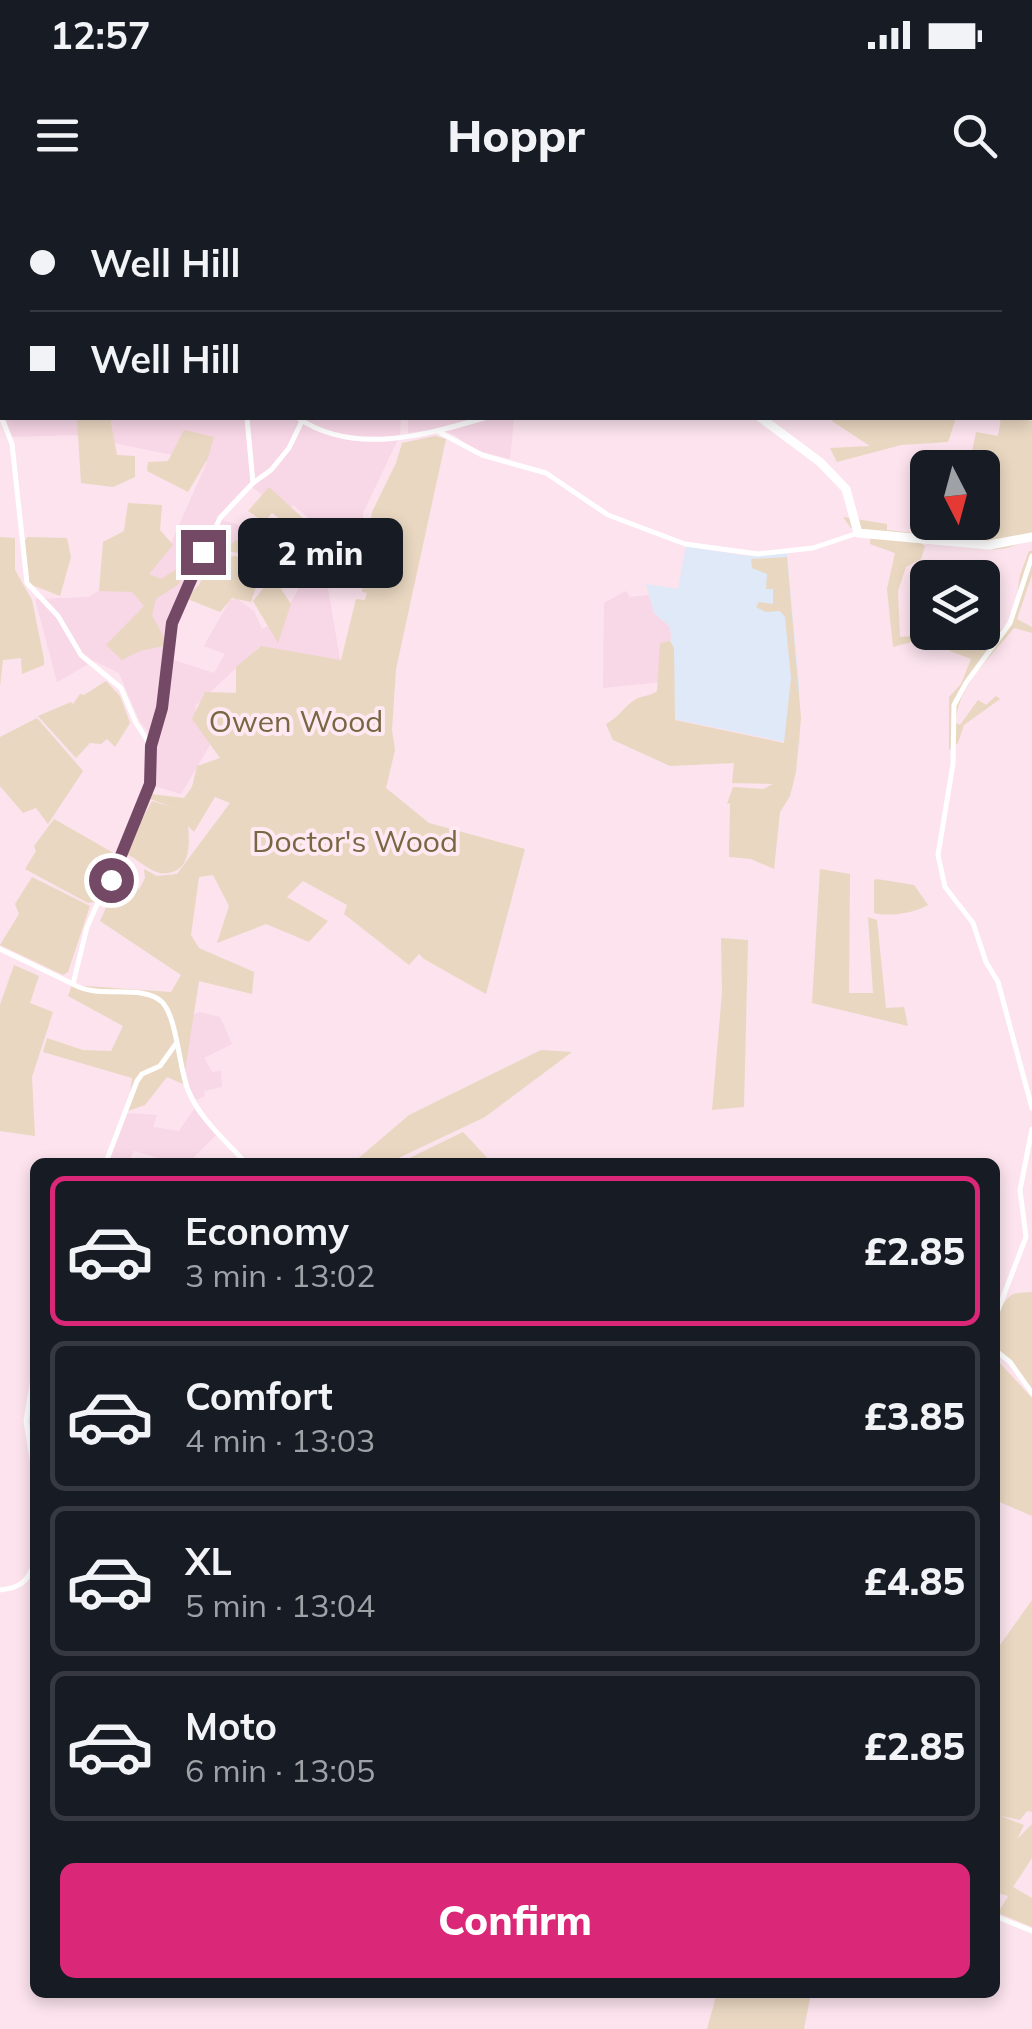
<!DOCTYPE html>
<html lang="en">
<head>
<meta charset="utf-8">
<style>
  body { margin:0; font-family:Mulish,sans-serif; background:#242831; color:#f1f3f6; height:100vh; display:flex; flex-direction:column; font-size:38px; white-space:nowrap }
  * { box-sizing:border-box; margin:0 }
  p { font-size:32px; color:#9ea1a6 }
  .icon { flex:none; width:55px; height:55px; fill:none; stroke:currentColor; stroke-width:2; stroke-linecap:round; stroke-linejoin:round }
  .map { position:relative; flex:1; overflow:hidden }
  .sheet { position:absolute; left:30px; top:958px; width:970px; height:840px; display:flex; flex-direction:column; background:#171b24; border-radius:15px; box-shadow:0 5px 15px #0003 }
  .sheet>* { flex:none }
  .banner { position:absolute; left:0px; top:0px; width:1032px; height:220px; box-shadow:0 5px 15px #0003; display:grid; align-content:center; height:220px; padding:0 30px; background:#171b24 }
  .needle { width:65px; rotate:174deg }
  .fabs { position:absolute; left:910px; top:250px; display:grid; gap:20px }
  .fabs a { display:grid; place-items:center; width:90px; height:90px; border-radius:15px; background:#171b24; box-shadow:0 5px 15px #0003; font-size:50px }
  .end { position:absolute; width:45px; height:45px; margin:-22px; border:12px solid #734966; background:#fff; box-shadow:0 0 0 5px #fff }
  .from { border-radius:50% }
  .bubble { position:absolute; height:70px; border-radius:15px; background:#171b24; box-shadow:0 5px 15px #0003; font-size:32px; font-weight:800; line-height:70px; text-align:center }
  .banner b { display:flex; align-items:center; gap:35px; height:95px; font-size:38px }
  .banner b+b { border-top:2px solid #363941 }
  .banner i { width:25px; height:25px; background:#f1f3f6 }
  ul { padding:18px 0 0; list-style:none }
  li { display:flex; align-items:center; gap:30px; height:150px; margin:0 20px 15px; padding:0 10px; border:5px solid #363941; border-radius:15px }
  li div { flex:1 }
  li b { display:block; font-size:38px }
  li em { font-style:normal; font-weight:800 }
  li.current { border-color:#db2777 }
  li>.icon { width:90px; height:90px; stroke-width:1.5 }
  .action { display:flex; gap:20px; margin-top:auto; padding:20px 30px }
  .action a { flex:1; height:115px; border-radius:15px; background:#db2777; color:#fff; font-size:40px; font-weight:800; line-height:115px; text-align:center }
  .status { display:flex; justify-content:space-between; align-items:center; height:70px; padding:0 50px; background:#171b24; direction:ltr }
  .status svg { height:28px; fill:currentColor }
  header { display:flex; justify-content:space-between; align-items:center; height:130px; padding:0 30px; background:#171b24; font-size:45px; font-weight:800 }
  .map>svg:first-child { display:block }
  .residential { fill:#f8d7e7 }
  .education { fill:#dfe9f8 }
  .green { fill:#e9d7c1 }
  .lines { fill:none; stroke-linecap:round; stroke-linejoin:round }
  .street { stroke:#fff; stroke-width:5 }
  .secondary { stroke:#fff; stroke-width:9 }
  .primary { stroke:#fa9bc3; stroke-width:10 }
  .route { stroke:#734966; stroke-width:12 }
  .labels { text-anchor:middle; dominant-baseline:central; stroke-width:8; stroke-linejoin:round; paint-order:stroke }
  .park-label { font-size:30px; fill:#796642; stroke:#ffe9f2 }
</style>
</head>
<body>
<div class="status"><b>12:57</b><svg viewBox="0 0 49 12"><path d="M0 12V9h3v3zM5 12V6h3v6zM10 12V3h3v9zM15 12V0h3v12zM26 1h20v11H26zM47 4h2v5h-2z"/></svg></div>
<header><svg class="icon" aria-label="menu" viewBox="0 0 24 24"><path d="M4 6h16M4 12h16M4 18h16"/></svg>Hoppr<svg class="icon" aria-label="search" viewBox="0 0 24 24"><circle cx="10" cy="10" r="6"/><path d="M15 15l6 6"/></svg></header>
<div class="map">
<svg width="1032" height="1829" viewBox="0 0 1032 1829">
  <rect width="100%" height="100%" fill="#fce3ed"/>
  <g class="residential">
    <polygon points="3,218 401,218 400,235 363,313 363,332 323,318 317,325 293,305 287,314 248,284 216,318 243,326 253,336 220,350 205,343 195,365 202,373 196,385 188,381 172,418 164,457 214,473 225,454 204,446 230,400 237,399 254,411 262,429 282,419 303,380 328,388 340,460 259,447 195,506 210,545 181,594 155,586 155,540 140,522 119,473 94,461 57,482 35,399 89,397 172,341 207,262 74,235 10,237"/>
    <polygon points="408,218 514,218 510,259 472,249 455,235 438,229 408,233"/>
    <polygon points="626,391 630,397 649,395 654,413 670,427 671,438 661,482 603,488 604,403"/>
    <polygon points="200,812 220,817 232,844 204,858 212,872 221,871 222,887 204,891 205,896 196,900 190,889 179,842 189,816"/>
    <polygon points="194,909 217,934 193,958 184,962 173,962 134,951 129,962 109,962 127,913 157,915 153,927 179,931"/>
  </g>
  <polygon class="education" points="686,346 746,356 787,353 799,484 800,545 654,515 671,438 670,427 654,413 646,384 678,389"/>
  <g class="green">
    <polygon points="77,218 110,218 117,255 135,256 135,277 113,287 81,283"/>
    <polygon points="834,218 956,218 948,242 901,245 837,262 830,248 870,246 832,221"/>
    <path d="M1001,218H1022L1032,221V333C1011,356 987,349 959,346L961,337H975L982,325L977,323L982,322V268H928V322L961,323L957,339L922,336L927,315L921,311L919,279L922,265L969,267L976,232L998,236Z"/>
    <polygon points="184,230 214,237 208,258 188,292 147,271 148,262 168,261"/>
    <path d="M435,236L446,239L396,469L392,530L395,550L386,588L429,623L525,649L486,794L424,759L419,754L409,765L344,714L347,705L303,681L287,697L328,721L309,742L266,724L217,743L229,706L213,675L199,677L191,735L199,748L254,772L252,794L199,781L183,884L167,877L145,905L128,911L132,878L43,852L47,838L83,850L111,851L123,826L68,796L72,785L171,792L181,775L100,721L119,679L126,673L133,677L139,690L145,678L144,669L157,676L177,674L230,603L215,597L194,632L188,626C190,645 191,676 160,673C149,671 136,658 125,653L126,648L152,601L175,608L150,599L151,594L184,598L192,587L197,566L220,558L192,519L205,492L236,493V467L261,446L341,460L356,399L365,400L367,393L362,392L372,312L396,263L402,243Z"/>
    <path d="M269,287L319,333L281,389L291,404L278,443L253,401L265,386L248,354L224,351C238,333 263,335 280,319L272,313L264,322L248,311Z"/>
    <polygon points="128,303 162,305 160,330 173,345 149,374 161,379 187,362 179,384 156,399 152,415 168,445 140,451 122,460 106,445 144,406 132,392 99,391 103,342 124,331"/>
    <polygon points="843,317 887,324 887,330 914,333 914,339 925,346 921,359 906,367 898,391 900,437 945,433 893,447 887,389 895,353 870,344 871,335 851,328"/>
    <polygon points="0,337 15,338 15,370 32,400 44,459 44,465 22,474 21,458 3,460 0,487"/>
    <polygon points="27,337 67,338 71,357 60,396 27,383 21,347"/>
    <path d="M1029,351H1032V375L1017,419L1032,427V433L1014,428C992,456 956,487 956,523L960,525L978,500L986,505L996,496L1000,499L964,525L958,543L949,550V497L961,484L971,459L950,451L949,433H953L954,442L986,443L1013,419L1020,375Z"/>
    <polygon points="234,356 245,358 258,381 251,402 232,398 220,412 185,398 199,385 209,362"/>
    <path d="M787,357L801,518L796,572L790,596L780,612L774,669L751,659L729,657L730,603L727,604L733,587L763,589L773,584L732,583L734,563L670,566L613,540L606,524C618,518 623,508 633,501C641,495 649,497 657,491L660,443L670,441L674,448L675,520L784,543L791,478L785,417L780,411L766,412L756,407L759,402L773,404V389H766L767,374L752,368L751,359Z"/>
    <polygon points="106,481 120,496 130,523 115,547 107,539 101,544 90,543 76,558 38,516 71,502 73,504 80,494 84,495"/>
    <polygon points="37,518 83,571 48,624 36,608 23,613 0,586 0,537"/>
    <polygon points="54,619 117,655 96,702 88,703 25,669 36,651 34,646"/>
    <polygon points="820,669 850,674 849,793 873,793 868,717 877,720 886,808 904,807 908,826 812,803"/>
    <polygon points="32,677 90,706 68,772 63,775 0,745 19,714 15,704"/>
    <path d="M877,679L914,685L928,705C915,713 889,717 874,713V680Z"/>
    <polygon points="721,738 748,740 744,907 712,910 722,792"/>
    <polygon points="14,765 39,776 30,803 53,812 32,877 35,936 0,931 0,805"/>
    <polygon points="541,850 572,852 485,917 390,962 354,962 409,915"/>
    <polygon points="463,932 491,962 401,962"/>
    <path d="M1032,1092V1189C1022,1177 1008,1165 1000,1151C991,1137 996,1110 1008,1098C1015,1091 1024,1093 1032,1092Z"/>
    <polygon points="998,1161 1032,1198 1032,1316 995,1300 995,1164"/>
    <polygon points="1032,1400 1032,1612 1027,1611 1020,1620 1001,1616 1024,1625 1017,1639 1032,1624 1032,1658 1013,1687 1032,1698 1032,1727 998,1713 1008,1696 995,1692 995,1452"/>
    <polygon points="717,1793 811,1793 804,1829 707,1829"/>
  </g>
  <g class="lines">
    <g class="street">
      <polyline points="538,0 539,2"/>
      <polyline points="233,2 233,0"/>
      <polyline points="0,191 2,191"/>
      <polyline points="0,213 12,244 27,383 58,416 81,455 121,488 136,523 151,546"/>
      <polyline points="247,218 253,283"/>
      <path d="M298,218C354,256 425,235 484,218"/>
      <polyline points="439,232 482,255 546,273 608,315 685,344 758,354 813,348 858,333"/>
      <polyline points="1032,356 1010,423 966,483 954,505 953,564 938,655 945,687 973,723 986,762 998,782 1032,908"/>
      <polyline points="0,749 73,784"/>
      <polyline points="106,962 137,881 142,874 160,866 175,845"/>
      <path d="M245,962C225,940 199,918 188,890C179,868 177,817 162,802C142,783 97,800 73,784L87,727L151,584V546L161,508L172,423L220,318L253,283L271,270L289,248L302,221"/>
      <polyline points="995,1118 1026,1037 1020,990 1032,929"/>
      <polyline points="995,1150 1010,1162 1032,1193"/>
      <polyline points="35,1166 26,1221 35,1277"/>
      <path d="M0,1390C21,1388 28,1381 35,1362"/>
      <polyline points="995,1716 1032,1731"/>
    </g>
    <g class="secondary">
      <polyline points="583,2 584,0"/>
      <polyline points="761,218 820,262 846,289 858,333 989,345 1032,337"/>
    </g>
    <g class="primary">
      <polyline points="988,0 990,2"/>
      <polyline points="1030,64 1032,67"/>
    </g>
  </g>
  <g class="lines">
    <polyline class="route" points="111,680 150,584 151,546 162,508 172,423 203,352"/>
  </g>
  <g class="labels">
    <g class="park-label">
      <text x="296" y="521">Owen Wood</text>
      <text x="355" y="641">Doctor's Wood</text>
    </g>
  </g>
</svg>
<div class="fabs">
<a><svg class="needle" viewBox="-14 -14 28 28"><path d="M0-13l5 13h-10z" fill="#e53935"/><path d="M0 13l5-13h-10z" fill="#9ea1a6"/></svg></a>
<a><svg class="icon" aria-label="layers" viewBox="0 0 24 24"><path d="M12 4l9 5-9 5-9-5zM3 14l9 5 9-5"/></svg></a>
</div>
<i class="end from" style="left:111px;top:680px"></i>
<i class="end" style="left:203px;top:352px"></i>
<div class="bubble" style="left:238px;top:318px;width:165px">2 min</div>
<div class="banner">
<b><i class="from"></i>Well Hill</b>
<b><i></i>Well Hill</b>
</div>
<section class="sheet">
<ul>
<li class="current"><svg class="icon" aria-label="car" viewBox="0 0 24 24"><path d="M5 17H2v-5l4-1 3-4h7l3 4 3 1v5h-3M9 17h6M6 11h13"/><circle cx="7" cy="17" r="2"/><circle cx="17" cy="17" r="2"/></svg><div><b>Economy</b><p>3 min · 13:02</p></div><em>£2.85</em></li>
<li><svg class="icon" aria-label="car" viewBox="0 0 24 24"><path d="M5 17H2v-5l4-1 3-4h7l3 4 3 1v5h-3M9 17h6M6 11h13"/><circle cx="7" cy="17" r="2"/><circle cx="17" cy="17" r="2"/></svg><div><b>Comfort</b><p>4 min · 13:03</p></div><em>£3.85</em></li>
<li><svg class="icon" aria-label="car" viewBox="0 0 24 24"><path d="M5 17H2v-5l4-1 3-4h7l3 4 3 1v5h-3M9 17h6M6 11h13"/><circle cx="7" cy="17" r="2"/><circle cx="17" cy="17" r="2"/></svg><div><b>XL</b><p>5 min · 13:04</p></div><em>£4.85</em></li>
<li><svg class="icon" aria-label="car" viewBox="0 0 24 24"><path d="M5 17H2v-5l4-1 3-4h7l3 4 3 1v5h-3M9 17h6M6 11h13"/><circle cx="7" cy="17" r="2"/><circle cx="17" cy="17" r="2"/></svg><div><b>Moto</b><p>6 min · 13:05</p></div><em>£2.85</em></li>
</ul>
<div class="action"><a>Confirm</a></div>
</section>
</div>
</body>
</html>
